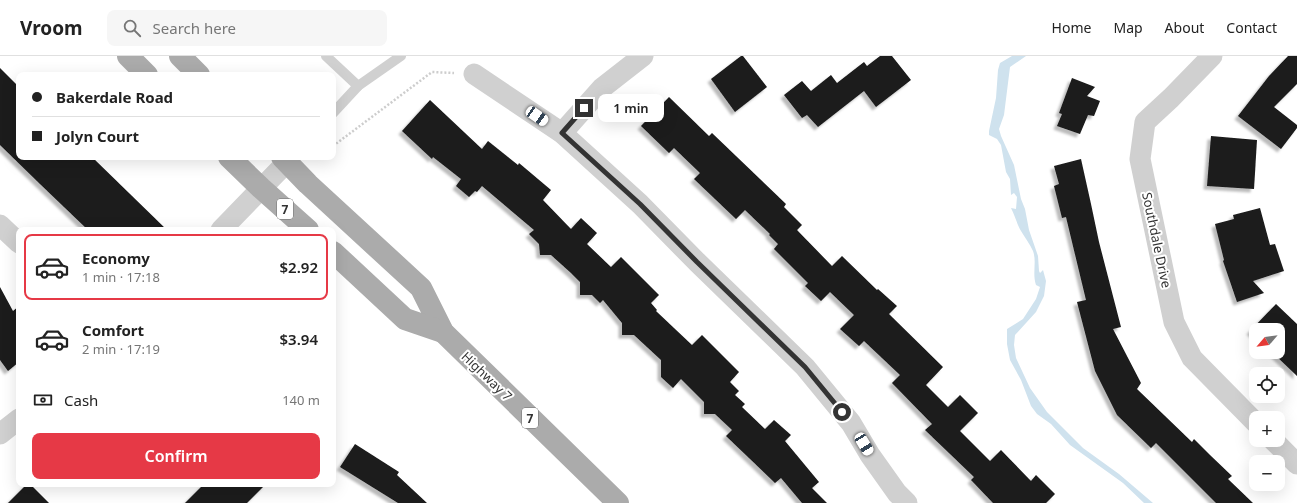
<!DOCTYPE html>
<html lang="en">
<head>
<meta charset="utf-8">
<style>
  body { margin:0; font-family:"Noto Sans",sans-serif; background:#f6f6f6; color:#222; height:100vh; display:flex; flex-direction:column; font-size:15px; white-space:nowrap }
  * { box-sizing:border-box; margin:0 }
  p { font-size:13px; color:#767676 }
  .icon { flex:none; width:22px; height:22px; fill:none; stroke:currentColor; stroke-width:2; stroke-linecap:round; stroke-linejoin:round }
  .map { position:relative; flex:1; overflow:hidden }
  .panel { position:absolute; left:16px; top:171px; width:320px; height:260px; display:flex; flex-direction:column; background:#fff; border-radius:8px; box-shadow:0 4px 16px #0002 }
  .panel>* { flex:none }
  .top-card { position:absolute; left:16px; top:16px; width:320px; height:88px; border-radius:8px; box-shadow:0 4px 16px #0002; display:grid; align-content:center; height:88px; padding:0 16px; background:#fff }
  .needle { width:26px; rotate:242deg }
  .tools { position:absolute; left:1249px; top:267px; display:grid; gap:8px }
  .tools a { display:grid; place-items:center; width:36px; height:36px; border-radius:8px; background:#fff; box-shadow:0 4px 16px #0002; font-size:20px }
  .end { position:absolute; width:18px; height:18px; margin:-9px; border:5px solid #333; background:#fff; box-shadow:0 0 0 2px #fff }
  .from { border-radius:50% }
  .bubble { position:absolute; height:28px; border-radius:8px; background:#fff; box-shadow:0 4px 16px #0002; font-size:13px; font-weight:600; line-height:28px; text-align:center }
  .car { position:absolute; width:12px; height:24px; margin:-12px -6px; border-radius:5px; box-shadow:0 0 3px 1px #0007; background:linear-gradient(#fff 24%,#345 0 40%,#fff 0 76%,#345 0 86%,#fff 0) }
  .top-card b { display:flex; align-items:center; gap:14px; height:38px; font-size:15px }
  .top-card b+b { border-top:1px solid #e0e0e0 }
  .top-card i { width:10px; height:10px; background:#222 }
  ul { padding:7px 0 0; list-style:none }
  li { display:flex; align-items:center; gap:12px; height:66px; margin:0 8px 6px; padding:0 8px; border:2px solid transparent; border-radius:8px }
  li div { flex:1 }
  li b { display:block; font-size:15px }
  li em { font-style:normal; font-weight:600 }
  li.on { border-color:#e63946 }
  li>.icon { width:36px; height:36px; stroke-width:1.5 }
  .pay { display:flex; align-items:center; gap:10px; height:44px; padding:0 16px; font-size:15px }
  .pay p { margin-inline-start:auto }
  .button { display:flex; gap:8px; margin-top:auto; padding:8px 16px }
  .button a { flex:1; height:46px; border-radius:8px; background:#e63946; color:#fff; font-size:16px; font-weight:600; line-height:46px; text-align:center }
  header { display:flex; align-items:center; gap:24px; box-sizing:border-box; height:56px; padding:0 20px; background:#fff; border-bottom:1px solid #e0e0e0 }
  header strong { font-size:19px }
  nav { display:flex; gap:22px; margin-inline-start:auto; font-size:14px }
  .search { width:280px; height:36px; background:#f6f6f6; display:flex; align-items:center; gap:10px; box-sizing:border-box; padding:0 14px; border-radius:8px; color:#767676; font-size:15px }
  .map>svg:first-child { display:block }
  .water { fill:#cfe2ee }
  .building { fill:#1a1a1a; filter:url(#shadow) }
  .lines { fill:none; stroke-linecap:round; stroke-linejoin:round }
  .path { stroke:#cdcdcd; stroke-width:2.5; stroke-dasharray:2 2; stroke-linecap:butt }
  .lane { stroke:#d0d0d0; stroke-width:10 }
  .street { stroke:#d0d0d0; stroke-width:21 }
  .primary { stroke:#ababab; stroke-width:22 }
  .route { stroke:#333; stroke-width:5 }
  .labels { text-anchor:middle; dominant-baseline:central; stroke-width:4; stroke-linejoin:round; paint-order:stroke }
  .shield { fill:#fff; stroke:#707070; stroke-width:1 }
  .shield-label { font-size:12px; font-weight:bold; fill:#333 }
  .street-label { font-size:13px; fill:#333; stroke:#fff }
</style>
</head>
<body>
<header>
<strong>Vroom</strong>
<div class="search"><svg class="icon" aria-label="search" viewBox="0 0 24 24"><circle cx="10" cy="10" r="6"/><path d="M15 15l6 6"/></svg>Search here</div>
<nav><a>Home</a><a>Map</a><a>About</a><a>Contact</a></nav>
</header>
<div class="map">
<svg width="1297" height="447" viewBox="0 0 1297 447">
  <defs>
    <filter id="shadow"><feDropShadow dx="-3.5" dy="3.5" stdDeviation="1" flood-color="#0004"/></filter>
  </defs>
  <rect width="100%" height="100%" fill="#fff"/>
  <path class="water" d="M1012,0H1026L1010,11L1004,59L999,73L1001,80L1014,109L1021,143L1025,153L1029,174L1038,200L1039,215L1040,217L1043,214L1046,225L1044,240L1036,256L1015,279L1014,289L1016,302L1030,332L1047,356L1083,392L1119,418L1153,447H1144L1123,427L1070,389L1051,368L1037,358L1031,350L1021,324L1010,304L1007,288V273L1023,263L1036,243L1040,231L1036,229C1032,217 1037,206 1033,195C1030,188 1025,182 1021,175C1017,168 1015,160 1011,152L1016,153L1017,141L1014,137L1011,139L1010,123L1006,116L1001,89L997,83L989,79V75L996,42L998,14L1000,7Z"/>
  <g class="building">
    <polygon points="741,0 743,0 767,31 735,56 711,23"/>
    <polygon points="880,0 892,0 911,24 876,51 864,35 818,71 807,59 802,62 784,39 802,25 811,35 831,19 837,27 864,6 867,10"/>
    <polygon points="1288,0 1297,0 1297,28 1274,51 1297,69 1297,72 1281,93 1238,60 1269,20"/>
    <polygon points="0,12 19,31 19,101 92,101 167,174 88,174 40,128 0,89"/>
    <polygon points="1072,22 1095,31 1087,40 1100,45 1094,60 1088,59 1080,78 1057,70 1062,58 1059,57"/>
    <polygon points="669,41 709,80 712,77 786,148 784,151 802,169 797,174 832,210 842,200 877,234 878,233 897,250 889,258 943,311 926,329 948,351 960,339 978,357 960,375 990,405 1001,394 1031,425 1036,419 1055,438 1046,447 993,447 971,424 974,421 925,374 932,368 892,327 900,319 864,285 859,290 840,273 854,259 830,236 821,245 805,230 808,227 774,193 778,188 769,179 770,178 745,154 736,163 694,123 700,117 674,92 669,97 641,70"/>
    <polygon points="430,44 482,93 488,85 518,109 519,107 551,134 543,144 571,173 581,162 597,177 587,188 611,211 621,201 659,239 651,247 657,254 656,255 692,289 702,279 739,316 730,326 739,335 735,339 745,348 742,351 765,373 774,364 791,379 785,385 819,426 812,432 827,447 802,447 781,422 775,427 726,380 732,374 715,358 704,358 704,346 681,323 673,332 661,321 661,304 634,279 622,279 622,267 603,244 600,247 592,239 580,239 580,226 571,217 551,199 540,199 539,188 529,178 534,174 482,130 477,136 475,135 469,141 456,130 461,123 433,101 432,103 402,75"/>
    <polygon points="1211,80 1257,84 1254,133 1207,130"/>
    <polygon points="1081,103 1091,148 1099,186 1121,271 1113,273 1141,327 1137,333 1192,386 1194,383 1210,399 1232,420 1228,423 1253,447 1216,447 1156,387 1151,392 1117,359 1095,315 1077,246 1086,244 1066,161 1062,162 1054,130 1059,128 1054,110"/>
    <polygon points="1260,152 1270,189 1275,188 1284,215 1253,225 1264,237 1237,246 1223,205 1224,204 1215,168 1234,163 1233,159"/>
    <polygon points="0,231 13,255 19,250 19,306 8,315 0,304"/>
    <polygon points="1276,248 1297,268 1297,320 1272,296 1278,296 1278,274 1256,274 1256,281 1250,275"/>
    <polygon points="355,388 399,416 397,419 427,447 398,447 340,411"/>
    <polygon points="27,428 30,428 49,447 8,447"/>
    <polygon points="204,428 266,428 247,447 185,447"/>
  </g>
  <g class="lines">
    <polyline class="path" points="333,90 432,16 454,17"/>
    <g class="lane">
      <polyline points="326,0 358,30"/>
      <polyline points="333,57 358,30 401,0"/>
    </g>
    <g class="street">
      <polyline points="1212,0 1171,42 1145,66 1140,103 1174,266 1192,302 1256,367"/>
      <polyline points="474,18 562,77 640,148 697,206 805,311 851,367 870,399 897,437 907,447"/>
      <polyline points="562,77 602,32 643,0"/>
      <polyline points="0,169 19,187"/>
      <polyline points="221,174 287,106"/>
      <polyline points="0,378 19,363"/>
      <polyline points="1273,384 1297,408"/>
    </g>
    <g class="primary">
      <polyline points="128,0 147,19"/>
      <polyline points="180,0 199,19"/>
      <polyline points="229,101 261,132 308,174"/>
      <polyline points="282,101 308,128 421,232 443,276 618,447"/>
      <polyline points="333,196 405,263 443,276"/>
    </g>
  </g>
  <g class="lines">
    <polyline class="route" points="584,52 562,77 640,148 697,206 805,311 842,356"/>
  </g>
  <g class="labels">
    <g class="shield">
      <rect x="277" y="143" width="16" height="20" rx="3"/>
      <rect x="522" y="352" width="16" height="20" rx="3"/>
    </g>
    <g class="shield-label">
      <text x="285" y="153">7</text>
      <text x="530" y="362">7</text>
    </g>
    <g class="street-label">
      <text transform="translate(1157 184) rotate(78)">Southdale Drive</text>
      <text transform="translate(487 320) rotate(44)">Highway 7</text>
    </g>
  </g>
</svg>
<div class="tools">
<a><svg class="needle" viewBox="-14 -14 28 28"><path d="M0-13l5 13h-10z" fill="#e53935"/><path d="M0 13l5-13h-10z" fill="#767676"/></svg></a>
<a><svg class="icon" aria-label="locate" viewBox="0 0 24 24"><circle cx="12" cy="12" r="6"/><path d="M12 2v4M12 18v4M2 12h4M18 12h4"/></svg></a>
<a>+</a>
<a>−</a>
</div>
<i class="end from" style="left:842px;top:356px"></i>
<i class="end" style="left:584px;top:52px"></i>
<div class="bubble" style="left:598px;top:38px;width:66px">1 min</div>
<i class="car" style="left:537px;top:60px;rotate:124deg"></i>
<i class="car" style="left:864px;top:388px;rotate:149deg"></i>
<div class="top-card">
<b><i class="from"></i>Bakerdale Road</b>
<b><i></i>Jolyn Court</b>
</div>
<section class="panel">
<ul>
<li class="on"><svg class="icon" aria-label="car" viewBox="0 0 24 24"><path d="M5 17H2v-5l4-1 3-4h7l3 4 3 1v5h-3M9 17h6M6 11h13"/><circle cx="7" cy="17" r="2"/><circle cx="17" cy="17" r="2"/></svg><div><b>Economy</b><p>1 min · 17:18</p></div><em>$2.92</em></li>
<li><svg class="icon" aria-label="car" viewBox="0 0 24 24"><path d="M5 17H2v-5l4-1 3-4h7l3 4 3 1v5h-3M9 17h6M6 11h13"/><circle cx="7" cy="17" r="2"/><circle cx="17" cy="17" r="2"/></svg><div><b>Comfort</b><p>2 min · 17:19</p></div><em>$3.94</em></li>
</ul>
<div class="pay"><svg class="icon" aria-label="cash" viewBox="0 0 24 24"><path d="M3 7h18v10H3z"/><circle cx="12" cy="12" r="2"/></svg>Cash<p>140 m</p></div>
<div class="button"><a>Confirm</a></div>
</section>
</div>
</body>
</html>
